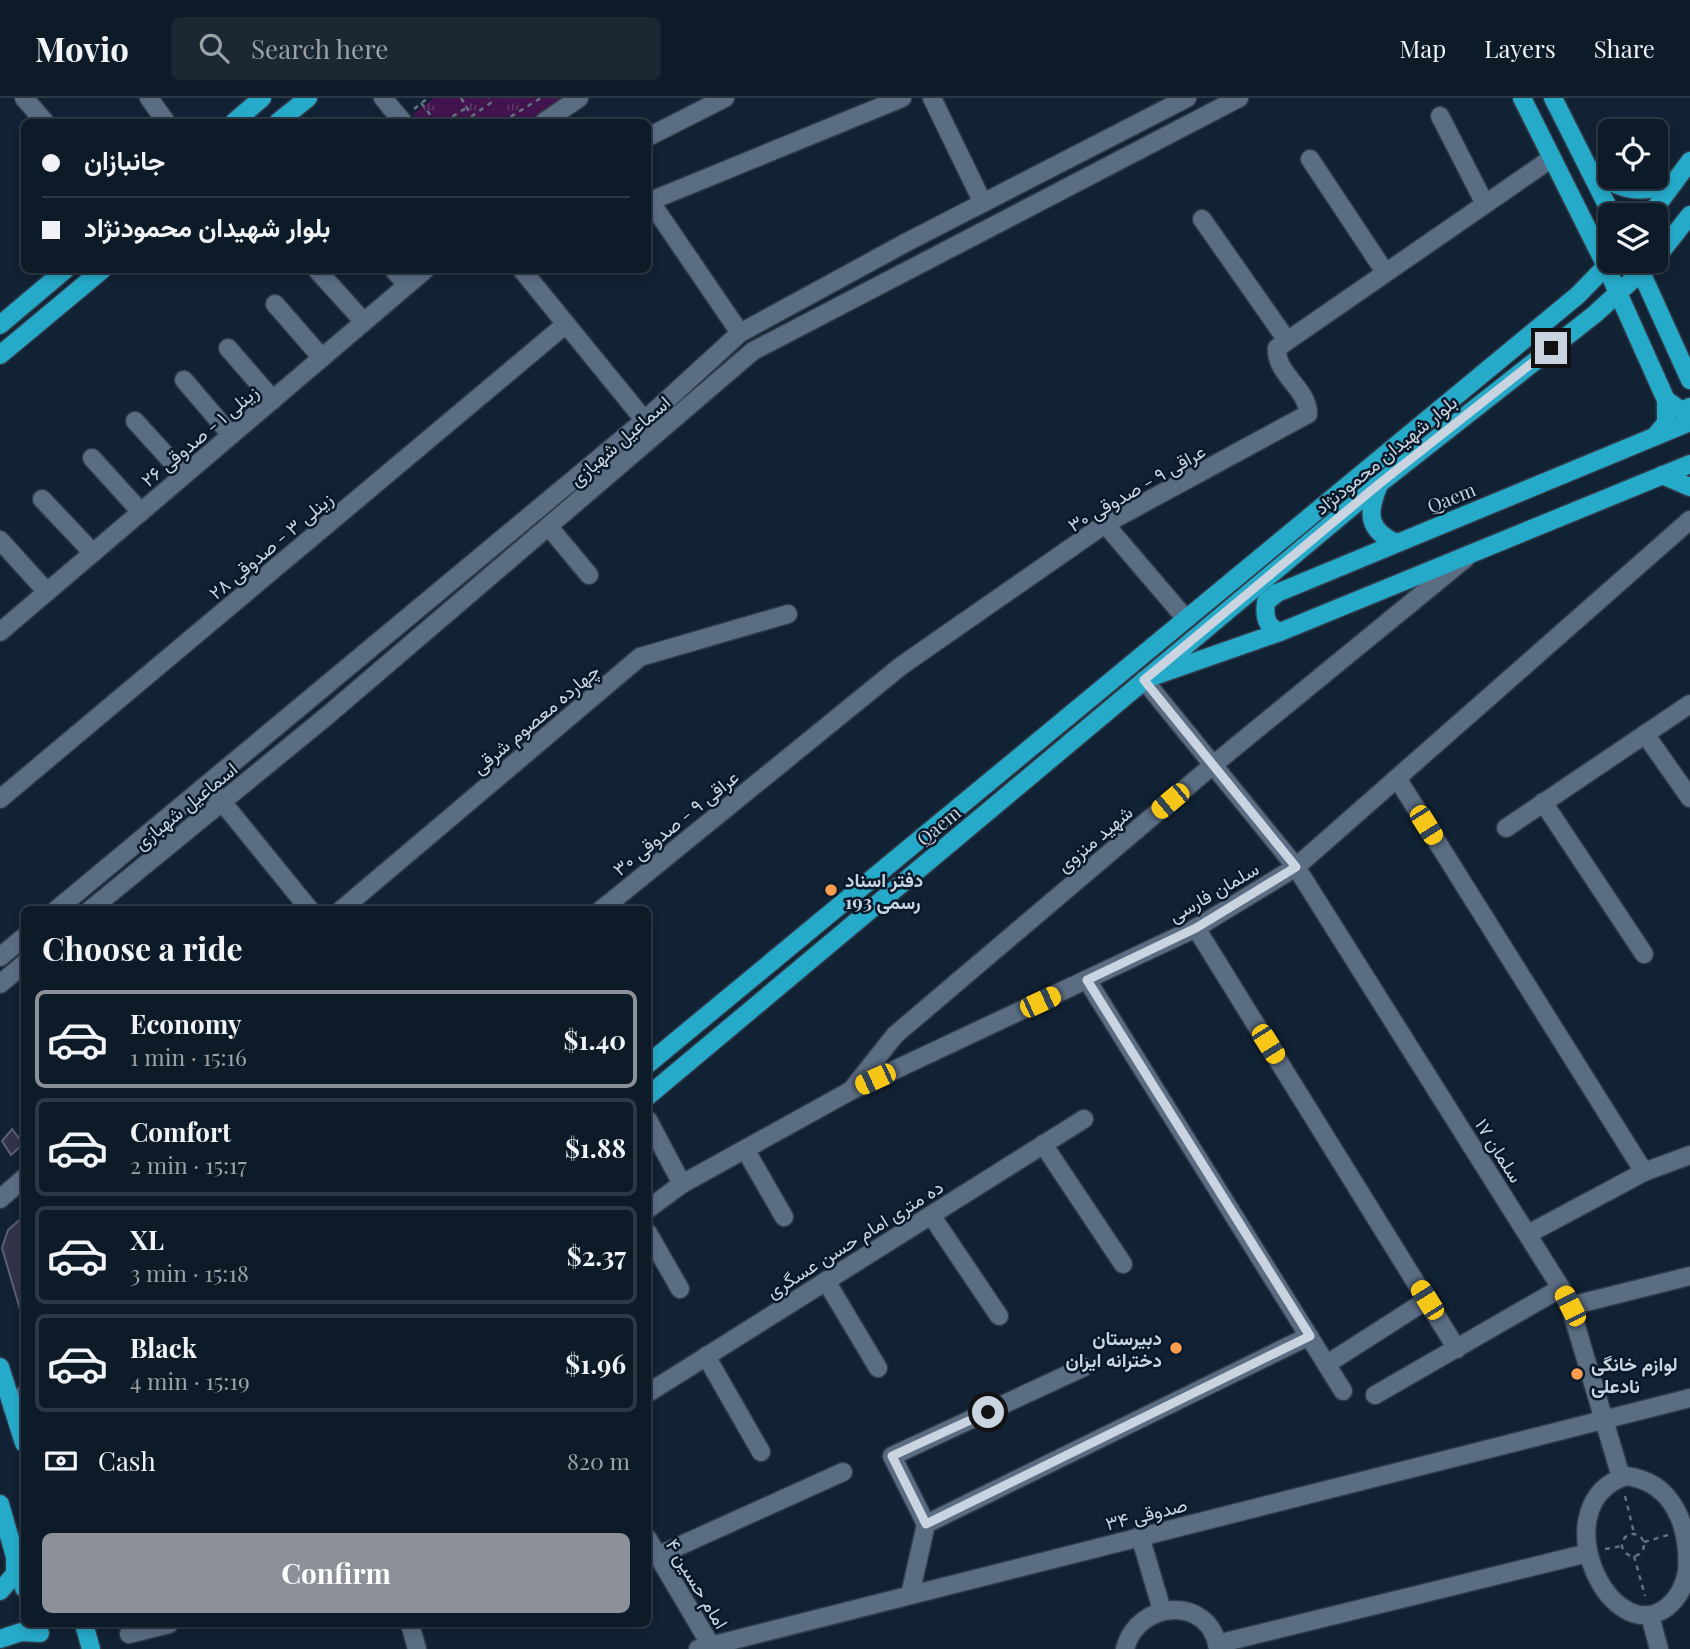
<!DOCTYPE html>
<html lang="en">
<head>
<meta charset="utf-8">
<style>
  body { margin:0; font-family:"Playfair Display",Vazirmatn,serif; background:#1b2733; color:#f1f3f6; height:100vh; display:flex; flex-direction:column; font-size:26px; white-space:nowrap }
  * { box-sizing:border-box; margin:0 }
  p { font-size:23px; color:#9aa1a7 }
  .icon { flex:none; width:38px; height:38px; fill:none; stroke:currentColor; stroke-width:2; stroke-linecap:round; stroke-linejoin:round }
  .map { position:relative; flex:1; overflow:hidden }
  .drawer { position:absolute; left:21px; top:808px; width:630px; height:721px; display:flex; flex-direction:column; background:#0d1a27; border-radius:10px; box-shadow:0 4px 10px #0003,0 0 0 2px #2d3844 }
  .drawer>* { flex:none }
  .banner { position:absolute; left:21px; top:21px; width:630px; height:154px; border-radius:10px; box-shadow:0 4px 10px #0003,0 0 0 2px #2d3844; display:grid; align-content:center; height:154px; padding:0 21px; background:#0d1a27 }
  .controls { position:absolute; left:1598px; top:21px; display:grid; gap:14px }
  .controls a { display:grid; place-items:center; width:70px; height:70px; border-radius:10px; background:#0d1a27; box-shadow:0 4px 10px #0003,0 0 0 2px #2d3844; font-size:35px }
  .end { position:absolute; width:32px; height:32px; margin:-16px; border:9px solid #c9d4e0; background:#111; box-shadow:0 0 0 4px #111 }
  .from { border-radius:50% }
  .car { position:absolute; width:21px; height:42px; margin:-21px -10px; border-radius:9px; box-shadow:0 0 5px 2px #0007; background:linear-gradient(#f5c518 24%,#345 0 40%,#f5c518 0 76%,#345 0 86%,#f5c518 0) }
  .banner b { display:flex; align-items:center; gap:24px; height:66px; font-size:26px }
  .banner b+b { border-top:2px solid #2d3844 }
  .banner i { width:18px; height:18px; background:#f1f3f6 }
  ul { padding:0; list-style:none }
  li { display:flex; align-items:center; gap:21px; height:98px; margin:0 14px 10px; padding:0 7px; border:4px solid #2d3844; border-radius:10px }
  li div { flex:1 }
  li b { display:block; font-size:26px }
  li em { font-style:normal; font-weight:700 }
  li.active { border-color:#8c9099 }
  li>.icon { width:63px; height:63px; stroke-width:1.5 }
  h2 { padding:0 21px; font-size:32px; line-height:84px }
  .pay { display:flex; align-items:center; gap:18px; height:77px; padding:0 21px; font-size:26px }
  .pay p { margin-inline-start:auto }
  .primary-button { display:flex; gap:14px; margin-top:auto; padding:14px 21px }
  .primary-button a { flex:1; height:80px; border-radius:10px; background:#8c9099; color:#fff; font-size:28px; font-weight:700; line-height:80px; text-align:center }
  header { display:flex; align-items:center; gap:42px; box-sizing:border-box; height:98px; padding:0 35px; background:#0d1a27; border-bottom:2px solid #2d3844 }
  header strong { font-size:33px }
  nav { display:flex; gap:38px; margin-inline-start:auto; font-size:24px }
  .search { width:490px; height:63px; background:#1b2733; display:flex; align-items:center; gap:18px; box-sizing:border-box; padding:0 24px; border-radius:10px; color:#9aa1a7; font-size:26px }
  .map>svg:first-child { display:block }
  .grass { fill:url(#grass-tufts) }
  .building { fill:#323249; stroke:#5c5d76; stroke-width:2 }
  .lines { fill:none; stroke-linecap:round; stroke-linejoin:round }
  .minor-casing { stroke:#303b4a; stroke-width:21 }
  .major-casing { stroke:#303b4a; stroke-width:21 }
  .path { stroke:#637181; stroke-width:2.5; stroke-dasharray:5 5; stroke-linecap:butt }
  .minor { stroke:#5a6d83; stroke-width:18 }
  .major { stroke:#26aac9; stroke-width:18 }
  .route { stroke:#c9d4e0; stroke-width:9 }
  .poi-dot { fill:#fb9e50; stroke:#08192a; stroke-width:2.5 }
  .labels { text-anchor:middle; dominant-baseline:central; stroke-width:5; stroke-linejoin:round; paint-order:stroke }
  .street-label { font-size:19px; fill:#c9d4e0; stroke:#08192a }
  .poi-label { font-size:19px; font-weight:bold; fill:#c9d4e0; stroke:#08192a; text-anchor:start }
</style>
</head>
<body>
<header>
<strong>Movio</strong>
<div class="search"><svg class="icon" aria-label="search" viewBox="0 0 24 24"><circle cx="10" cy="10" r="6"/><path d="M15 15l6 6"/></svg>Search here</div>
<nav><a>Map</a><a>Layers</a><a>Share</a></nav>
</header>
<div class="map">
<svg width="1690" height="1551" viewBox="0 0 1690 1551">
  <defs>
    <pattern id="grass-tufts" width="24" height="20" patternUnits="userSpaceOnUse" patternTransform="scale(1.75)"><rect width="24" height="20" fill="#41144d"/><path d="M3 7l-1-3M5 7V3M7 7l1-3M15 17l-1-3M17 17v-4M19 17l1-3" fill="none" stroke="#5b3566"/></pattern>
  </defs>
  <rect width="100%" height="100%" fill="#112234"/>
  <polygon class="grass" points="434,0 568,0 532,24 420,24 413,16"/>
  <g class="building">
    <polygon points="12,1031 23,1046 11,1057 2,1043"/>
    <polygon points="24,1118 24,1225 2,1150 8,1132"/>
  </g>
  <g class="lines">
    <g class="minor-casing">
      <g id="minor">
        <polyline points="24,0 45,24"/>
        <polyline points="149,0 166,24"/>
        <polyline points="383,0 403,24"/>
        <polyline points="932,0 983,105"/>
        <polyline points="1440,18 1485,106"/>
        <polyline points="544,24 579,0"/>
        <polyline points="648,39 725,0"/>
        <polyline points="1310,61 1385,174"/>
        <polyline points="650,103 740,235"/>
        <polyline points="648,104 902,0"/>
        <polyline points="1202,121 1286,241"/>
        <polyline points="317,172 364,224"/>
        <polyline points="394,172 407,187"/>
        <polyline points="522,172 650,329"/>
        <polyline points="275,206 322,260"/>
        <polyline points="228,250 273,302"/>
        <polyline points="184,282 231,337"/>
        <polyline points="135,323 184,377"/>
        <polyline points="92,360 141,414"/>
        <polyline points="42,401 93,455"/>
        <polyline points="1105,426 1186,521"/>
        <polyline points="549,429 589,477"/>
        <polyline points="0,442 47,494"/>
        <polyline points="0,534 425,172"/>
        <polyline points="1144,582 1296,769 1561,1190 1570,1208 1621,1379"/>
        <polyline points="1645,636 1690,700"/>
        <polyline points="1397,680 1644,1074"/>
        <polyline points="215,695 310,812"/>
        <polyline points="0,701 566,226"/>
        <polyline points="1543,704 1644,856"/>
        <polyline points="1506,730 1690,606"/>
        <polyline points="56,812 645,322 740,235 907,144 1187,0"/>
        <polyline points="90,812 328,617 753,253 1239,0"/>
        <polyline points="341,812 640,559 788,516"/>
        <path d="M601,812L901,568L1105,426L1308,316C1308,290 1275,276 1277,250L1552,60"/>
        <polyline points="1196,830 1457,1251"/>
        <polyline points="0,859 24,839"/>
        <polyline points="1087,882 1343,1293"/>
        <polyline points="0,886 24,866"/>
        <polyline points="853,990 895,937 1213,667 1466,460"/>
        <polyline points="648,1022 682,1086"/>
        <polyline points="1043,1046 1123,1166"/>
        <polyline points="745,1051 784,1119"/>
        <polyline points="0,1101 24,1080"/>
        <polyline points="648,1111 682,1086 852,992 1196,830 1296,769 1690,422"/>
        <polyline points="931,1117 999,1218"/>
        <polyline points="648,1135 680,1191"/>
        <polyline points="1528,1136 1644,1074 1690,1057"/>
        <polyline points="826,1183 878,1270"/>
        <polyline points="1570,1208 1690,1178"/>
        <polyline points="706,1258 761,1354"/>
        <polyline points="1327,1266 1427,1202"/>
        <polyline points="648,1295 1084,1021"/>
        <polyline points="1375,1297 1561,1190"/>
        <polyline points="12,1308 24,1297"/>
        <path d="M1626,1378C1674,1384 1690,1429 1687,1474C1684,1489 1677,1502 1666,1510C1609,1551 1542,1406 1626,1378Z"/>
        <polyline points="926,1426 892,1358 1084,1269"/>
        <polyline points="1140,1438 1162,1512"/>
        <polyline points="648,1441 713,1551"/>
        <polyline points="657,1458 843,1374"/>
        <polyline points="910,1497 926,1426 1309,1238"/>
        <polyline points="1650,1518 1659,1551"/>
        <polyline points="410,1526 417,1551"/>
        <polyline points="129,1536 169,1526"/>
        <polyline points="1217,1546 1588,1455"/>
        <polyline points="698,1551 1690,1300"/>
        <path d="M1125,1551C1138,1501 1211,1497 1218,1551"/>
      </g>
    </g>
    <g class="major-casing">
      <g id="major">
        <polyline points="1522,0 1606,168 1666,302 1666,325 1656,337"/>
        <polyline points="1553,0 1612,117"/>
        <polyline points="234,24 262,0"/>
        <polyline points="278,24 308,0"/>
        <path d="M1589,71C1620,92 1637,97 1673,86"/>
        <polyline points="1650,117 1690,63"/>
        <polyline points="1656,160 1690,117"/>
        <polyline points="1636,163 1690,282"/>
        <polyline points="0,227 65,172"/>
        <polyline points="0,257 102,172"/>
        <polyline points="1666,302 1682,313 1690,309"/>
        <polyline points="1662,377 1690,389"/>
        <path d="M1378,389C1367,416 1368,432 1396,445"/>
        <path d="M1280,534C1266,528 1264,519 1266,504L1277,495L1690,324"/>
        <polyline points="1154,578 1280,534 1690,366"/>
        <polyline points="648,966 1578,197 1611,163"/>
        <polyline points="648,998 1379,386 1595,216 1653,163"/>
        <polyline points="0,1269 24,1345"/>
        <polyline points="0,1406 24,1490"/>
        <polyline points="0,1493 15,1476 15,1463"/>
        <polyline points="84,1526 91,1551"/>
        <polyline points="0,1541 21,1534 40,1535"/>
      </g>
    </g>
    <g class="path">
      <polyline points="461,0 472,18 492,4 489,0"/>
      <polyline points="421,5 436,24"/>
      <polyline points="414,11 428,0"/>
      <polyline points="444,24 466,10"/>
      <polyline points="502,24 541,0"/>
      <polyline points="1625,1398 1634,1435"/>
      <circle cx="1633" cy="1447" r="11"/>
      <polyline points="1644,1444 1668,1437"/>
      <polyline points="1605,1451 1622,1448"/>
      <polyline points="1634,1458 1645,1498"/>
    </g>
    <use href="#minor" class="minor"/>
    <use href="#major" class="major"/>
  </g>
  <g class="lines">
    <polyline class="route" points="988,1314 892,1358 926,1426 1310,1238 1087,882 1196,830 1296,769 1144,582 1379,386 1551,250"/>
  </g>
  <g class="poi-dot">
    <circle cx="831" cy="792" r="7"/>
    <circle cx="1176" cy="1250" r="7"/>
    <circle cx="1577" cy="1276" r="7"/>
  </g>
  <g class="labels">
    <g class="street-label">
      <text transform="translate(199 337) rotate(-40)">زینلی ۱ - صدوقی ۲۶</text>
      <text transform="translate(619 342) rotate(-41)">اسماعیل شهبازی</text>
      <text transform="translate(1385 356) rotate(-39)">بلوار شهیدان محمودنژاد</text>
      <text transform="translate(1136 389) rotate(-30)">عراقی ۹ - صدوقی ۳۰</text>
      <text transform="translate(1451 399) rotate(-22)">Qaem</text>
      <text transform="translate(270 447) rotate(-40)">زینلی ۳ - صدوقی ۲۸</text>
      <text transform="translate(535 620) rotate(-40)">چهارده معصوم شرقی</text>
      <text transform="translate(185 707) rotate(-39)">اسماعیل شهبازی</text>
      <text transform="translate(675 724) rotate(-39)">عراقی ۹ - صدوقی ۳۰</text>
      <text transform="translate(938 727) rotate(-40)">Qaem</text>
      <text transform="translate(1094 740) rotate(-40)">شهید منزوی</text>
      <text transform="translate(1213 793) rotate(-30)">سلمان فارسی</text>
      <text transform="translate(1500 1052) rotate(58)">سلمان ۱۷</text>
      <text transform="translate(854 1140) rotate(-32)">ده متری امام حسن عسگری</text>
      <text transform="translate(1146 1415) rotate(-14)">صدوقی ۳۴</text>
      <text transform="translate(698 1485) rotate(59)">امام حسین ۴</text>
    </g>
    <g class="poi-label">
      <text x="845" y="781">دفتر اسناد<tspan x="845" dy="22">رسمی 193</tspan></text>
      <text x="1162" y="1239" text-anchor="end">دبیرستان<tspan x="1162" dy="22">دخترانه ایران</tspan></text>
      <text x="1591" y="1265">لوازم خانگی<tspan x="1591" dy="22">نادعلی</tspan></text>
    </g>
  </g>
</svg>
<div class="controls">
<a><svg class="icon" aria-label="locate" viewBox="0 0 24 24"><circle cx="12" cy="12" r="6"/><path d="M12 2v4M12 18v4M2 12h4M18 12h4"/></svg></a>
<a><svg class="icon" aria-label="layers" viewBox="0 0 24 24"><path d="M12 4l9 5-9 5-9-5zM3 14l9 5 9-5"/></svg></a>
</div>
<i class="end from" style="left:988px;top:1314px"></i>
<i class="end" style="left:1551px;top:250px"></i>
<i class="car" style="left:1170px;top:703px;rotate:230deg"></i>
<i class="car" style="left:1426px;top:727px;rotate:148deg"></i>
<i class="car" style="left:1040px;top:904px;rotate:65deg"></i>
<i class="car" style="left:1268px;top:946px;rotate:148deg"></i>
<i class="car" style="left:875px;top:981px;rotate:245deg"></i>
<i class="car" style="left:1427px;top:1202px;rotate:328deg"></i>
<i class="car" style="left:1570px;top:1208px;rotate:333deg"></i>
<div class="banner">
<b><i class="from"></i>جانبازان</b>
<b><i></i>بلوار شهیدان محمودنژاد</b>
</div>
<section class="drawer">
<h2>Choose a ride</h2>
<ul>
<li class="active"><svg class="icon" aria-label="car" viewBox="0 0 24 24"><path d="M5 17H2v-5l4-1 3-4h7l3 4 3 1v5h-3M9 17h6M6 11h13"/><circle cx="7" cy="17" r="2"/><circle cx="17" cy="17" r="2"/></svg><div><b>Economy</b><p>1 min · 15:16</p></div><em>$1.40</em></li>
<li><svg class="icon" aria-label="car" viewBox="0 0 24 24"><path d="M5 17H2v-5l4-1 3-4h7l3 4 3 1v5h-3M9 17h6M6 11h13"/><circle cx="7" cy="17" r="2"/><circle cx="17" cy="17" r="2"/></svg><div><b>Comfort</b><p>2 min · 15:17</p></div><em>$1.88</em></li>
<li><svg class="icon" aria-label="car" viewBox="0 0 24 24"><path d="M5 17H2v-5l4-1 3-4h7l3 4 3 1v5h-3M9 17h6M6 11h13"/><circle cx="7" cy="17" r="2"/><circle cx="17" cy="17" r="2"/></svg><div><b>XL</b><p>3 min · 15:18</p></div><em>$2.37</em></li>
<li><svg class="icon" aria-label="car" viewBox="0 0 24 24"><path d="M5 17H2v-5l4-1 3-4h7l3 4 3 1v5h-3M9 17h6M6 11h13"/><circle cx="7" cy="17" r="2"/><circle cx="17" cy="17" r="2"/></svg><div><b>Black</b><p>4 min · 15:19</p></div><em>$1.96</em></li>
</ul>
<div class="pay"><svg class="icon" aria-label="cash" viewBox="0 0 24 24"><path d="M3 7h18v10H3z"/><circle cx="12" cy="12" r="2"/></svg>Cash<p>820 m</p></div>
<div class="primary-button"><a>Confirm</a></div>
</section>
</div>
</body>
</html>
